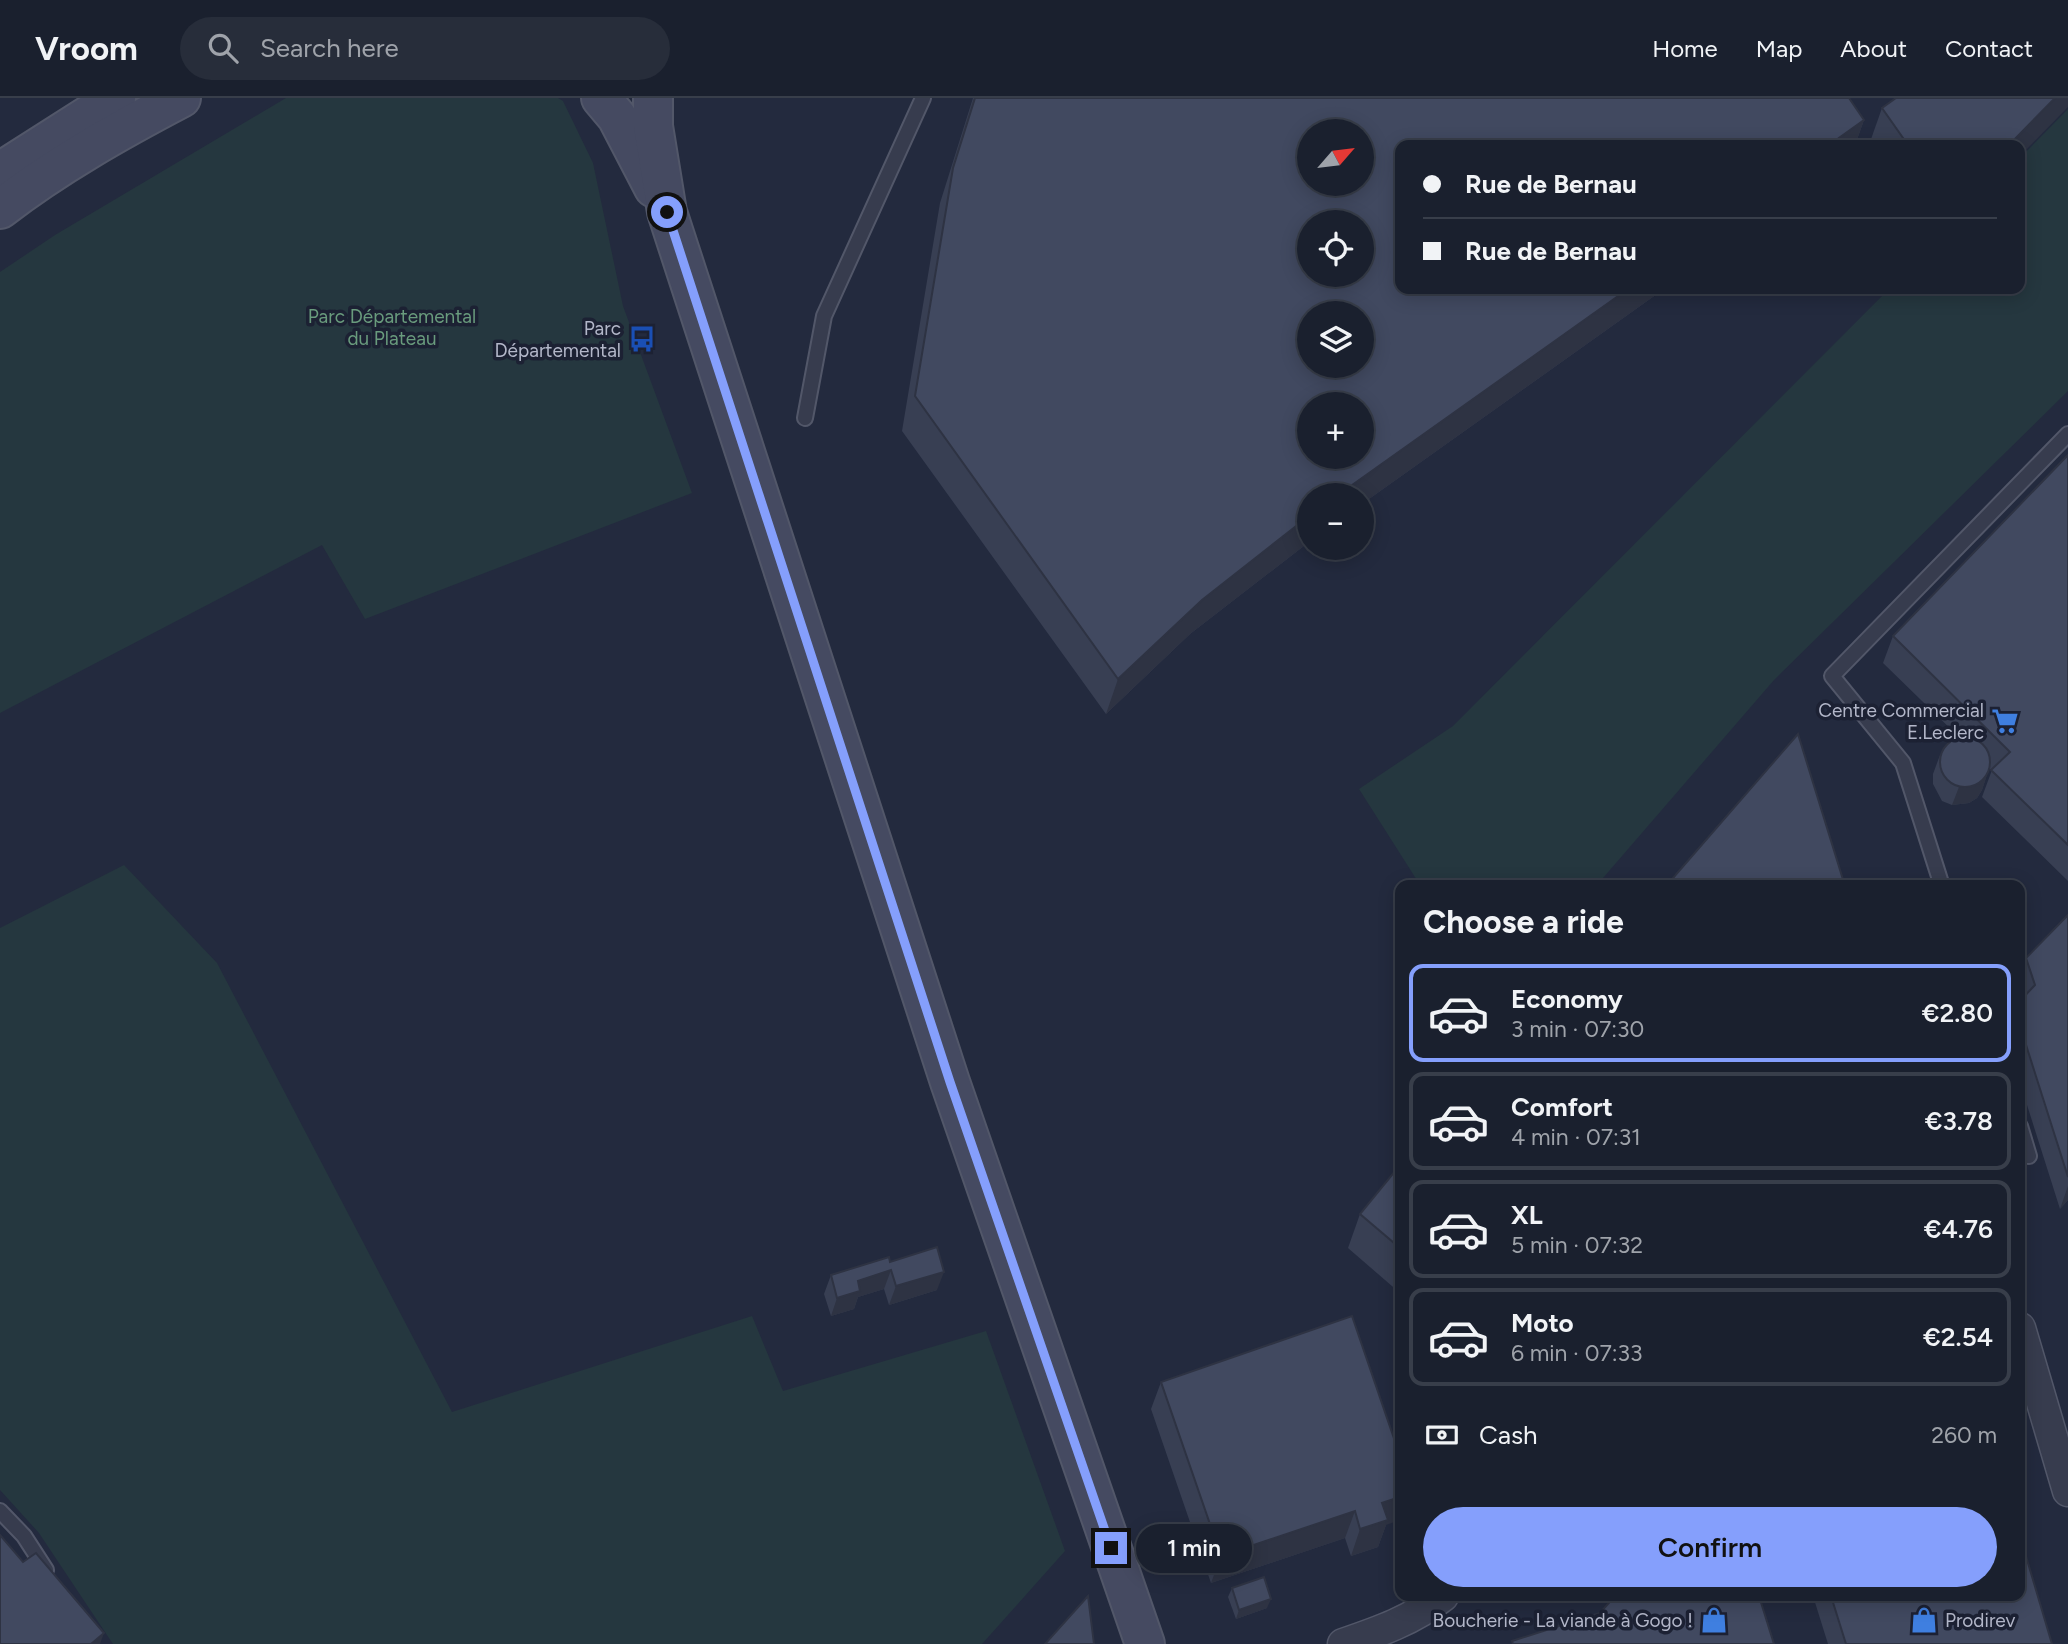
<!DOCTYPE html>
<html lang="en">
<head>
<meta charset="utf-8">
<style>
  body { margin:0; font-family:Figtree,sans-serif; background:#272d3a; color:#f1f3f6; height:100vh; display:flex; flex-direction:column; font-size:26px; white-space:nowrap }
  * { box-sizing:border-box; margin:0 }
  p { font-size:23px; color:#9fa3aa }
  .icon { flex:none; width:38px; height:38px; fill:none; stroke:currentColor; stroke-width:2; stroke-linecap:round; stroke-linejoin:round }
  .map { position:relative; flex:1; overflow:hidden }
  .panel { position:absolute; left:1395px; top:782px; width:630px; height:721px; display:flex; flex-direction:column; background:#1a202e; border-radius:14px; box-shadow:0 4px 18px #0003,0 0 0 2px #383e4a }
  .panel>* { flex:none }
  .top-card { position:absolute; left:1395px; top:42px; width:630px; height:154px; border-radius:14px; box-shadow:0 4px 18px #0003,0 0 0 2px #383e4a; display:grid; align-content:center; height:154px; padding:0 28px; background:#1a202e }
  .needle { width:46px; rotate:62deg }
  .buttons { position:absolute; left:1297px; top:21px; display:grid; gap:14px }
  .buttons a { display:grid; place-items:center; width:77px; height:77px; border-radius:50%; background:#1a202e; box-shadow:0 4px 18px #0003,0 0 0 2px #383e4a; font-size:35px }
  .end { position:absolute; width:32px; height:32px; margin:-16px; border:9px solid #859ffc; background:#111; box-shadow:0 0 0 4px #111 }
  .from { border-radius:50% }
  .bubble { position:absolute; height:49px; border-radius:24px; background:#1a202e; box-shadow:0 4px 18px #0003,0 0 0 2px #383e4a; font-size:23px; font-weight:600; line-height:49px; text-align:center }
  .top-card b { display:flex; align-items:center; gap:24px; height:66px; font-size:26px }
  .top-card b+b { border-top:2px solid #383e4a }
  .top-card i { width:18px; height:18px; background:#f1f3f6 }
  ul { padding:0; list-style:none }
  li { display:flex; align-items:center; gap:21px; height:98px; margin:0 14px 10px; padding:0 14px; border:4px solid #383e4a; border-radius:14px }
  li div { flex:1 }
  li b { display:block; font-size:26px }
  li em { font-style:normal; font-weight:600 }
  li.selected { border-color:#859ffc }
  li>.icon { width:63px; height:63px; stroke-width:1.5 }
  h2 { padding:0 28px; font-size:32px; line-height:84px }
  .pay { display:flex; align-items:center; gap:18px; height:77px; padding:0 28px; font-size:26px }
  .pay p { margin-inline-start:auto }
  .primary-button { display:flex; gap:14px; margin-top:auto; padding:14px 28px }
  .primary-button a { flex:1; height:80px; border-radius:42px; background:#859ffc; color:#111; font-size:28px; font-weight:600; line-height:80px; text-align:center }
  header { display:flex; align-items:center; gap:42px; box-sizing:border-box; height:98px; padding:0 35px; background:#1a202e; border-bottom:2px solid #383e4a }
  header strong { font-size:33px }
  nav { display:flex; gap:38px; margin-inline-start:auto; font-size:24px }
  .search { width:490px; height:63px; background:#272d3a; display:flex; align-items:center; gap:18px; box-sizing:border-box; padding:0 24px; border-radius:38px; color:#9fa3aa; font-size:26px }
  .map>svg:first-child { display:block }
  .green { fill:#25373f }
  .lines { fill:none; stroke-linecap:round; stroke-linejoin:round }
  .lane-casing { stroke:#525769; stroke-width:18 }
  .street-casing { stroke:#525769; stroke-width:33 }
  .secondary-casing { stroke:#525769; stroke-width:42 }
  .lane { stroke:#373c4e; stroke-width:14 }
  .street { stroke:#373c4e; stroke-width:30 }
  .secondary { stroke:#454a61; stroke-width:38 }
  .wall { fill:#383f53 }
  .shaded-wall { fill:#2e3343 }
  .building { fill:#414960; stroke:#2e3343; stroke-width:2; fill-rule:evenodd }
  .route { stroke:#859ffc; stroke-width:9 }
  .labels { text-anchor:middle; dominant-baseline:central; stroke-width:7; stroke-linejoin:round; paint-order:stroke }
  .park-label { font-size:19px; fill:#699b7d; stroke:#1c2133 }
  .poi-label { font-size:19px; fill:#b3b7c9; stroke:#1c2133; text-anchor:end }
</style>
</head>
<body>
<header>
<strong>Vroom</strong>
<div class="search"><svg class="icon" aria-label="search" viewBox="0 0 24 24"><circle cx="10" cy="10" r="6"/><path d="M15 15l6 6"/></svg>Search here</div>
<nav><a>Home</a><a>Map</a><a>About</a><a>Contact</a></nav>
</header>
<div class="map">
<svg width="2068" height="1546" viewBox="0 0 2068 1546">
  <rect width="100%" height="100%" fill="#232a3e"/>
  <g class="green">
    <polygon points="286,0 558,0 563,3 593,65 623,208 692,395 365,521 322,447 0,615 0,174 55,137"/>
    <polygon points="2068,11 2068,293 1774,582 1597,787 1420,787 1359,691 1453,628 1889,191 2020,191 2020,60"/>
    <polygon points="124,767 217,865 452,1314 752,1218 783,1293 986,1233 1065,1453 982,1546 113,1546 39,1435 0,1392 0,830"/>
  </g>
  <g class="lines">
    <g class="lane-casing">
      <g id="lane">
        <polyline points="805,320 824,218 923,0"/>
        <polyline points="1942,788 1903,665 1832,578 2068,336"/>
        <polyline points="2020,1028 2029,1058"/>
        <polyline points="0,1413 24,1438 46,1472"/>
      </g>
    </g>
    <g class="street-casing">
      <g id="street">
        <polyline points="2020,1230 2068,1393"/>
        <path d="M1343,1546C1378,1534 1413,1522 1443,1498"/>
      </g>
    </g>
    <g class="secondary-casing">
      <g id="secondary">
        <polyline points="601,0 617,19 654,90"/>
        <polyline points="653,0 653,28 667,114 950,984 1145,1546"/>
        <polyline points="0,74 116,0"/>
        <path d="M0,111C56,68 118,33 181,0"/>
      </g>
    </g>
    <use href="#lane" class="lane"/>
    <use href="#street" class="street"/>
    <use href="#secondary" class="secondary"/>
  </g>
  <g class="wall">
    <polygon points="973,0 1849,0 1864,22 1855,47 1400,47 1400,191 1664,191 1362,406 1309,397 1309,444 1190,536 1106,616 902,333 940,105"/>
    <polygon points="1882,10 2020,47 1872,47 1870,44"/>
    <polygon points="2068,357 2068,783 1982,699 1992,672 1989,670 1982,692 1977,700 1969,705 1952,707 1942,703 1933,686 1933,676 1940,657 1960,640 1883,565 1893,538"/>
    <polygon points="2068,817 2068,1102 2060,1111 2020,985 2020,903 2021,902 2020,896 2020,878 2026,860"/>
    <polygon points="1400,1067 1400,1195 1348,1150 1360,1116"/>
    <polygon points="890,1164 937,1192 889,1207 884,1191 858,1199 854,1211 831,1218 824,1196 831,1177"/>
    <polygon points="1161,1284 1386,1427 1378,1449 1351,1458 1345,1440 1211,1485 1151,1311"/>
    <polygon points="1232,1490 1267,1510 1236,1521 1228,1499"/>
    <polygon points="1813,1498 2020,1498 2052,1546 1828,1546"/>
  </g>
  <g class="shaded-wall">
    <polygon points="2055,0 2068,0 2068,9 2020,58 2020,47 2009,47"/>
    <polygon points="1864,22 1855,47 1829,47"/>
    <polygon points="1628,191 1664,191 1362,406 1362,397 1338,397"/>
    <polygon points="1309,418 1309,444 1190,536 1106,616 1118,581 1202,502"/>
    <polygon points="1988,674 1982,692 1977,700 1969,705 1952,707 1959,689"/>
    <polygon points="2068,1088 2068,1102 2060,1111"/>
    <polygon points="891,1172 884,1191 858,1199 854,1211 831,1218 837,1200 858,1183"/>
    <polygon points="944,1174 937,1192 889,1207 896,1188"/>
    <polygon points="1400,1399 1400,1422 1386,1427 1378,1449 1351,1458 1360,1431 1382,1405"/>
    <polygon points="1355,1413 1345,1440 1211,1485 1221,1458"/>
    <polygon points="1271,1501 1267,1510 1236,1521 1239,1512"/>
    <polygon points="104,1535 100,1546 91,1546"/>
  </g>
  <g class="building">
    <path d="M975,0H1849L1864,22L1829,47H1400V191H1628L1338,397H1309V418L1202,502L1118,581L915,298L953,70ZM1309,33H1362V86H1309ZM1309,124H1362V177H1309ZM1309,215H1362V268H1309ZM1309,306H1362V359H1309Z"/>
    <polygon points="1896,0 2055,0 2009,47 1908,47 1882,10"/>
    <polygon points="2068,357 2068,747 1991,672 2010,654 1893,538"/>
    <polygon points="1798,636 1845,788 1666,788"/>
    <circle cx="1965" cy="664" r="25"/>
    <polygon points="2068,817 2068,1079 2020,928 2020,903 2035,887 2026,860"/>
    <polygon points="1400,1067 1400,1150 1360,1116"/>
    <polygon points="937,1149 944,1174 896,1188 891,1172 858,1183 860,1193 837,1200 831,1177 889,1159 890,1164"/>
    <polygon points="1352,1218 1400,1358 1400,1399 1382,1405 1388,1422 1360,1431 1355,1413 1221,1458 1161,1284"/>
    <polygon points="0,1437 23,1464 36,1455 104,1535 91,1546 0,1546"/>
    <polygon points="2020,1438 2052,1546 1846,1546 1831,1498 2020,1498"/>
    <polygon points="1264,1479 1271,1501 1239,1512 1232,1490"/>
    <polygon points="1088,1498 1094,1546 1045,1546"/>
    <polygon points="1615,1498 1759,1498 1774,1546 1513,1546 1512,1543 1600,1515"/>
  </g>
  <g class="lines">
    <polyline class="route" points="667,114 950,984 1111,1450"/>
  </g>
  <defs>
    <g id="bus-bare" transform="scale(2.1)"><path d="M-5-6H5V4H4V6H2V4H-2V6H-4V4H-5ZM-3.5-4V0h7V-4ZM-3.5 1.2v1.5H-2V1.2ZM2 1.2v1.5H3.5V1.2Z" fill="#1a4fb4" stroke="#1c2133" stroke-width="2.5" paint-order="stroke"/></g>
    <g id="supermarket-bare" transform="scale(2.1)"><path d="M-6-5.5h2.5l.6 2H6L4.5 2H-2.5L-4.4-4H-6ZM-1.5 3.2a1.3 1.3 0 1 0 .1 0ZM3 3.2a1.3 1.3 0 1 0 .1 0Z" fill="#3f7fe0" stroke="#1c2133" stroke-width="2.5" paint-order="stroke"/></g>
    <g id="shop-bare" transform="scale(2.1)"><path d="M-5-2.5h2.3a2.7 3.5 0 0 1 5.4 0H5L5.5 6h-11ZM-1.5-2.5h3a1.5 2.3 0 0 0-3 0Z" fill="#3f7fe0" stroke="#1c2133" stroke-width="2.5" paint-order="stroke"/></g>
  </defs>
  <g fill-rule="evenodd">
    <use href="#bus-bare" x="642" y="241"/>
    <use href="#supermarket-bare" x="2005" y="623"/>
    <use href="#shop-bare" x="1714" y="1522"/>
    <use href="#shop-bare" x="1924" y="1522"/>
  </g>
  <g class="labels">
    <g class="park-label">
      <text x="392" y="218">Parc Départemental<tspan x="392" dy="22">du Plateau</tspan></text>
    </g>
    <g class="poi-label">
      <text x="621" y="230">Parc<tspan x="621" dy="22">Départemental</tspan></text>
      <text x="1984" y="612">Centre Commercial<tspan x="1984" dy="22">E.Leclerc</tspan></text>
      <text x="1693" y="1522">Boucherie - La viande à Gogo !</text>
      <text x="1945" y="1522" text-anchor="start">Prodirev</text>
    </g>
  </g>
</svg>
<div class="buttons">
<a><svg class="needle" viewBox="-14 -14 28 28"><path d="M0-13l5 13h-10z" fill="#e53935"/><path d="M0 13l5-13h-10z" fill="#9fa3aa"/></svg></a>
<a><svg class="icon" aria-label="locate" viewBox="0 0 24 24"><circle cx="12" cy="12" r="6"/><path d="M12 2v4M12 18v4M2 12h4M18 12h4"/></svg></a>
<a><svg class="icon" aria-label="layers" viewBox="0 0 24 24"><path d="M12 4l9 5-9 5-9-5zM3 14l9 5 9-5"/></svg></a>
<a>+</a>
<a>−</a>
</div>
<i class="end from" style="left:667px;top:114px"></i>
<i class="end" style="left:1111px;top:1450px"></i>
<div class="bubble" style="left:1136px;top:1426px;width:116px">1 min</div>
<div class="top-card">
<b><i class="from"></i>Rue de Bernau</b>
<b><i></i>Rue de Bernau</b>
</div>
<section class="panel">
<h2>Choose a ride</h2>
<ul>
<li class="selected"><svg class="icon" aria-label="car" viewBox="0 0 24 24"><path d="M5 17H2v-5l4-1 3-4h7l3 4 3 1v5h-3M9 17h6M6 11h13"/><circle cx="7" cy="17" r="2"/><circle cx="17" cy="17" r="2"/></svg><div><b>Economy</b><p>3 min · 07:30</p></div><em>€2.80</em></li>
<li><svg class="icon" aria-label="car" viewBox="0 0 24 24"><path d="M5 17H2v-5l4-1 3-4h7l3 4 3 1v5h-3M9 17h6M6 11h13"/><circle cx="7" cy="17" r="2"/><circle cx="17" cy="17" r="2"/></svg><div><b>Comfort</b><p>4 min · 07:31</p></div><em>€3.78</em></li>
<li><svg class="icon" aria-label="car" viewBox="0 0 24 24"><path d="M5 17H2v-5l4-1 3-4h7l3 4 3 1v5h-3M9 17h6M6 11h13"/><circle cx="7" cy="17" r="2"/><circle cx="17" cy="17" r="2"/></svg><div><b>XL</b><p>5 min · 07:32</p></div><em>€4.76</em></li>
<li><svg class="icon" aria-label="car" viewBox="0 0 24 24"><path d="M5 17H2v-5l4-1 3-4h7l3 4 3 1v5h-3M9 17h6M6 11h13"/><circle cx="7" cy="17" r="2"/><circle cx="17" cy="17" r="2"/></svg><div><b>Moto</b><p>6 min · 07:33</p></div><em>€2.54</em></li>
</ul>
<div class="pay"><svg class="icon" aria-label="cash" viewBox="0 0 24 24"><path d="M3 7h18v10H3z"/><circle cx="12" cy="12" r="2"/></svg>Cash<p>260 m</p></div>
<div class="primary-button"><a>Confirm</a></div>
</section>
</div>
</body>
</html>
